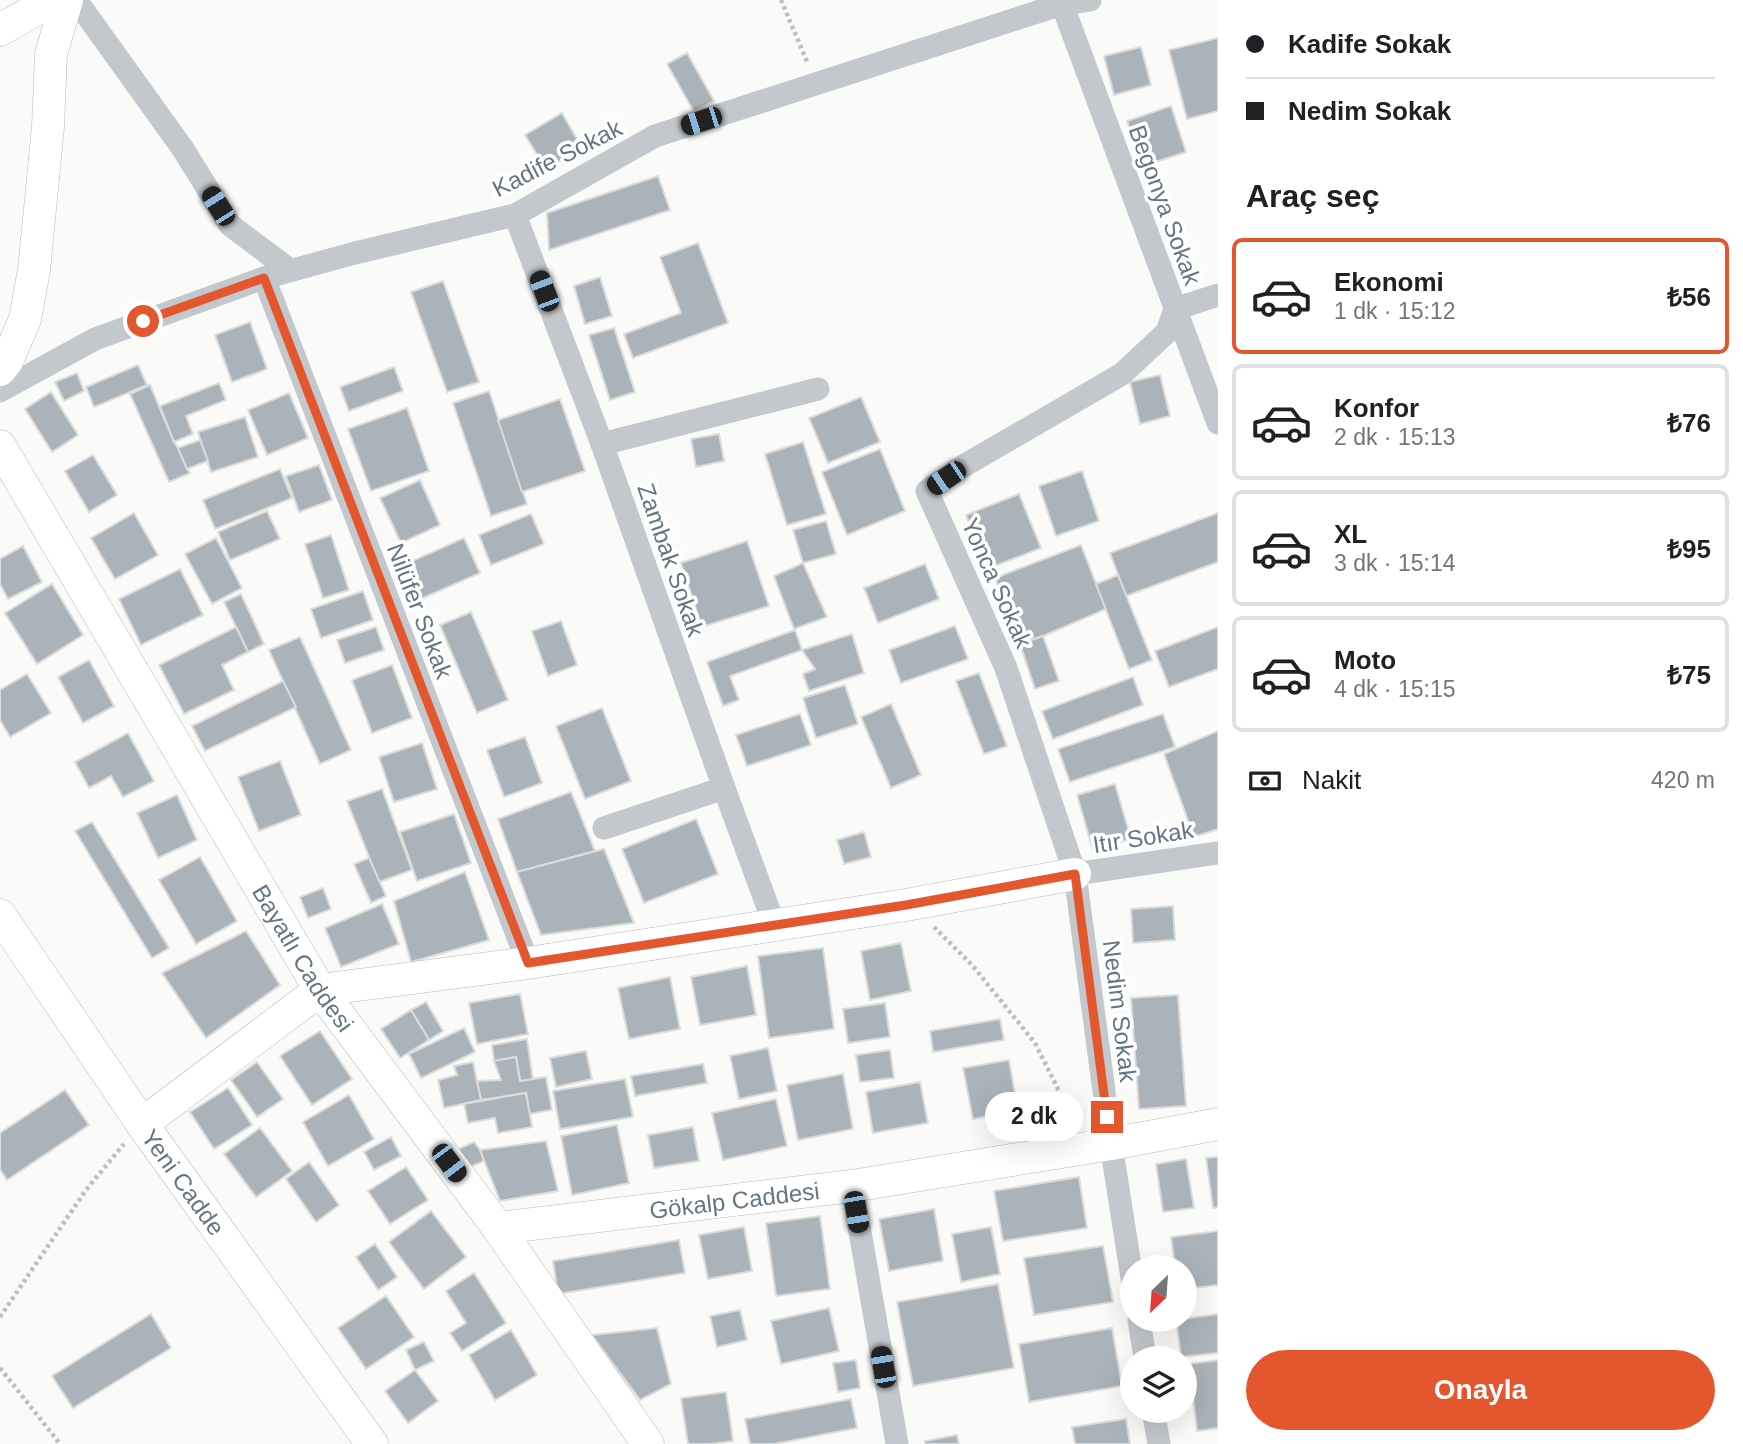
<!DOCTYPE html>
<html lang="tr">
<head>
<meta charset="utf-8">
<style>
  body { margin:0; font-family:Arial,sans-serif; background:#f6f6f6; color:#202124; height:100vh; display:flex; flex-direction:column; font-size:26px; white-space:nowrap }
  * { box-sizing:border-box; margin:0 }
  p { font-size:23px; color:#757577 }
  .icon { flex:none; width:38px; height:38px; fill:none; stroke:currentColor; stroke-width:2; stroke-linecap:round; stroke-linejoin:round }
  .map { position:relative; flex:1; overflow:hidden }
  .drawer { display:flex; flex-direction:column; background:#fff; width:525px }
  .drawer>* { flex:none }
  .banner { display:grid; align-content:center; height:154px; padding:0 28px; background:#fff }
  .needle { width:46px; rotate:205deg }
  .controls { position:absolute; left:1120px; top:1255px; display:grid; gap:14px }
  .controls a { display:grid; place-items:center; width:77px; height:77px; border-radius:50%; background:#fff; box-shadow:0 7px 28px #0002; font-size:35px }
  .end { position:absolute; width:32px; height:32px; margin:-16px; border:9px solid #e4572e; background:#fff; box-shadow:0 0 0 4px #fff }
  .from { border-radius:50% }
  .bubble { position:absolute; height:49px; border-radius:24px; background:#fff; box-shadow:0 7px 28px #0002; font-size:23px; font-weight:800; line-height:49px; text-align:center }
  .car { position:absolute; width:21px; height:42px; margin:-21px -10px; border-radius:9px; box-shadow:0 0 5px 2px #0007; background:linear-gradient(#222 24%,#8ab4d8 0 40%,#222 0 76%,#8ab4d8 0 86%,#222 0) }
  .banner b { display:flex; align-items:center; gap:24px; height:66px; font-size:26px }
  .banner b+b { border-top:2px solid #e0e0e0 }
  .banner i { width:18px; height:18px; background:#202124 }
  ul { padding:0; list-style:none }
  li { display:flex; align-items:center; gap:21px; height:116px; margin:0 14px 10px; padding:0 14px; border:4px solid #e0e0e0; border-radius:10px }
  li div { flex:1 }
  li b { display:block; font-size:26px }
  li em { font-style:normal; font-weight:800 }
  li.selected { border-color:#e4572e }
  li>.icon { width:63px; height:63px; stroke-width:1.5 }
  h2 { padding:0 28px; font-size:32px; line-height:84px }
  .pay { display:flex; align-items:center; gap:18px; height:77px; padding:0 28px; font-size:26px }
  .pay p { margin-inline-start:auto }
  .cta { display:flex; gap:14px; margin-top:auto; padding:14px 28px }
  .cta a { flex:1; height:80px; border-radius:42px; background:#e4572e; color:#fff; font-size:28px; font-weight:800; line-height:80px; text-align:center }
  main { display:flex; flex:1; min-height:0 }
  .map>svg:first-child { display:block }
  .building { fill:#aab3b9; stroke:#dcdcda; stroke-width:2 }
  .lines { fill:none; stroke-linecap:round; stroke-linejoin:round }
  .secondary-casing { stroke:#b3babf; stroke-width:33 }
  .path { stroke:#bbbfc2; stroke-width:4.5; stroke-dasharray:3.5 3.5; stroke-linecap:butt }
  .street { stroke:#c3c8cc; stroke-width:23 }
  .secondary { stroke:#fff; stroke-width:32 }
  .route { stroke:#e4572e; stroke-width:9 }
  .labels { text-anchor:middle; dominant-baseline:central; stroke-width:7; stroke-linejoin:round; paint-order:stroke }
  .street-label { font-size:24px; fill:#657683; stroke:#fff }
</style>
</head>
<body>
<main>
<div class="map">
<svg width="1218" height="1444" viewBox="0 0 1218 1444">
  <rect width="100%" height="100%" fill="#fafaf8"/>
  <g class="building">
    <polygon points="1218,38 1218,111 1187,119 1169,50"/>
    <polygon points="1141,47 1151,85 1114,95 1104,56"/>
    <polygon points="687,53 714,101 694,112 667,64"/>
    <polygon points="1171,106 1186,152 1143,166 1127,121"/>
    <polygon points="562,113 582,148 546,169 525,135"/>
    <polygon points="658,176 670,210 549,250 547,213"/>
    <polygon points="698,243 728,323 633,358 624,334 681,313 660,257"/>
    <polygon points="600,277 612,316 585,324 574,286"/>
    <polygon points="443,281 479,382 447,392 411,292"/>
    <polygon points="250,322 267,369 232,382 215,335"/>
    <polygon points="614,328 635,392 610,400 589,335"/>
    <polygon points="138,365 147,385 94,407 86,387"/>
    <polygon points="394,367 403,391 349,411 340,387"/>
    <polygon points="77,373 84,391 64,401 55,382"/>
    <polygon points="1160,375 1170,416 1140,424 1130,382"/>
    <polygon points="219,383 226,400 186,416 193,434 174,442 160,406"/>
    <polygon points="150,385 174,442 178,448 187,469 190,473 169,482 130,394"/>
    <polygon points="489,391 527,504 491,516 453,403"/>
    <polygon points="51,392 78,435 52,452 25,409"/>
    <polygon points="289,393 308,438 267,455 248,410"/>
    <polygon points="861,397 880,442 828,463 809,418"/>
    <polygon points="560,399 585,471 522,492 498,420"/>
    <polygon points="407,408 429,471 371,491 348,429"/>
    <polygon points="245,417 258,457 211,472 198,432"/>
    <polygon points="719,434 724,461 696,467 691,439"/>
    <polygon points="200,440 208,461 187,469 178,448"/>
    <polygon points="803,442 826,514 787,525 765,454"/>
    <polygon points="880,449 905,511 847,535 822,472"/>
    <polygon points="93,455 117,495 89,512 65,471"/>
    <polygon points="319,465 332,500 299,512 286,476"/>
    <polygon points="280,469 292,498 215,529 203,500"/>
    <polygon points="1082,471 1099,521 1056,536 1039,486"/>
    <polygon points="420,480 440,525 401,543 380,498"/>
    <polygon points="1019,494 1041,548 987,569 966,515"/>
    <polygon points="267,511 280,539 230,560 218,532"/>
    <polygon points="134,513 158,555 115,579 91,538"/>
    <polygon points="1218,513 1218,562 1126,596 1110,553"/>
    <polygon points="531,514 544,544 491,565 479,535"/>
    <polygon points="826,521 836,554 803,563 793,530"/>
    <polygon points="331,535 349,590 323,598 305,544"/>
    <polygon points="216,538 242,588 212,604 185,554"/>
    <polygon points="464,538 480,573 416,601 401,566"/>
    <polygon points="747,541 769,606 702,627 681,563"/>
    <polygon points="1081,545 1106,609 1043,636 1020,644 995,578"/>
    <polygon points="23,546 42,582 8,599 0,584 0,559"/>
    <polygon points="803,563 827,617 794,629 774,576"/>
    <polygon points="925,564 939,599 878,623 864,588"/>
    <polygon points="180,569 203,615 141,645 119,599"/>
    <polygon points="1118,575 1152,660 1129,669 1096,584"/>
    <polygon points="52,584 83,635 37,664 5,613"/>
    <polygon points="363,591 373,620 321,638 311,609"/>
    <polygon points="241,594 264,644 248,652 224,602"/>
    <polygon points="471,612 508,700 477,713 440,625"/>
    <polygon points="561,621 577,665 548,676 532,631"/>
    <polygon points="955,626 968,659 901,683 889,650"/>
    <polygon points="236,627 248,652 222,665 234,690 184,714 159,665"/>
    <polygon points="376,627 384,650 345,663 337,640"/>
    <polygon points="1218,627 1218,669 1169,687 1155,651"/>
    <polygon points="795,630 802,650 730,676 739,700 723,706 707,662"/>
    <polygon points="852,634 864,673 809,691 803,674 815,669 802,650"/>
    <polygon points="1043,636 1059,681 1035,689 1020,644"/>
    <polygon points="300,637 351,750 320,764 269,650"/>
    <polygon points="89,660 114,706 83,723 58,677"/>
    <polygon points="392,665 412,718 372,733 352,680"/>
    <polygon points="979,673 1007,746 984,754 956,681"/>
    <polygon points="27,674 51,713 10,737 0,720 0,690"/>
    <polygon points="1133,677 1143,705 1053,739 1042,711"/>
    <polygon points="283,681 296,707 205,751 192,726"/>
    <polygon points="845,685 858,724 816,738 803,698"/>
    <polygon points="891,704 921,775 891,788 861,717"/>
    <polygon points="602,708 631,781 585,799 556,726"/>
    <polygon points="800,714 811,745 747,766 736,735"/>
    <polygon points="1163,714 1175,747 1070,782 1058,749"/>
    <polygon points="1218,731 1218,829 1194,837 1164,754"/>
    <polygon points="128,733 154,781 123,797 111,776 89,788 75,762"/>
    <polygon points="525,737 542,783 504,797 487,750"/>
    <polygon points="422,743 437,789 394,802 379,757"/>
    <polygon points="280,761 301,815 259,831 238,777"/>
    <polygon points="1115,784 1131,839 1093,850 1077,795"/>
    <polygon points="382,789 412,870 379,882 347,801"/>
    <polygon points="571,792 595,851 517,872 498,819"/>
    <polygon points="177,795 197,840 158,858 137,813"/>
    <polygon points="454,814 471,863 417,881 400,832"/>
    <polygon points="696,819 718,874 644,903 622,849"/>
    <polygon points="92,822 169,948 152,958 75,831"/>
    <polygon points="864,832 871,857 844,864 837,840"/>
    <polygon points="604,849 634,923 541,935 517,872"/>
    <polygon points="200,857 237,921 196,944 159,880"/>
    <polygon points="369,858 386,896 371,903 354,864"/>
    <polygon points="465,872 489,940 411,962 394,901"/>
    <polygon points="323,888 331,909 308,918 300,897"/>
    <polygon points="382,904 399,944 341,967 325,928"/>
    <polygon points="1173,906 1175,940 1133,943 1131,909"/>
    <polygon points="246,931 280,985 206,1038 162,973"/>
    <polygon points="901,943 911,991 870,1000 861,951"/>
    <polygon points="823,948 834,1029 769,1038 758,956"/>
    <polygon points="747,966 756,1015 700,1025 691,977"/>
    <polygon points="670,977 680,1029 629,1039 618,988"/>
    <polygon points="520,994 528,1034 477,1044 469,1003"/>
    <polygon points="1178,995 1186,1106 1139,1109 1131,998"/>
    <polygon points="426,1002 443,1031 429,1040 411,1010"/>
    <polygon points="885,1003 890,1037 848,1043 843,1009"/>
    <polygon points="411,1010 429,1040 400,1058 381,1029"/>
    <polygon points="1000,1019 1004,1040 933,1052 930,1031"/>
    <polygon points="464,1028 475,1052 421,1078 409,1054"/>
    <polygon points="320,1031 352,1079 312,1105 280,1056"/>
    <polygon points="527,1039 533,1080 520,1081 516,1057 494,1061 492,1045"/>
    <polygon points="768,1048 777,1091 739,1099 730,1056"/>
    <polygon points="890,1050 894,1078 860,1082 856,1055"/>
    <polygon points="586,1051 592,1079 556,1087 550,1058"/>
    <polygon points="516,1057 520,1081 546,1077 552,1110 529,1114 526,1093 481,1100 477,1081 501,1080 494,1061"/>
    <polygon points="1009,1060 1018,1111 973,1119 963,1068"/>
    <polygon points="257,1062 283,1099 257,1117 231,1080"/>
    <polygon points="473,1062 481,1100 444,1108 438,1080 457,1075 454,1066"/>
    <polygon points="703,1064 707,1083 635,1096 631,1076"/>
    <polygon points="843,1074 853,1129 798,1140 787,1085"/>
    <polygon points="625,1079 633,1117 560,1129 553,1091"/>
    <polygon points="920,1082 928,1123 873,1133 866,1092"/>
    <polygon points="228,1088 252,1125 214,1149 190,1112"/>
    <polygon points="65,1090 89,1125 7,1180 0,1169 0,1133"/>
    <polygon points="526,1093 532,1127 498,1133 495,1118 468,1123 464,1104"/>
    <polygon points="349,1095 374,1139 328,1166 303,1122"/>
    <polygon points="776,1099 787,1146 723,1160 712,1113"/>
    <polygon points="617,1125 629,1183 572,1195 561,1136"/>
    <polygon points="693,1127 699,1161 654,1168 648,1135"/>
    <polygon points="260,1128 292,1171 256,1197 224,1154"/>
    <polygon points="391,1137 401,1156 374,1170 364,1152"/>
    <polygon points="546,1141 558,1191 500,1201 480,1150"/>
    <polygon points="474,1142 480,1150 484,1161 468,1168 458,1149"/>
    <polygon points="1218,1157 1218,1207 1213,1208 1206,1158"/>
    <polygon points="1186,1159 1194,1208 1163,1212 1156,1164"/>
    <polygon points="309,1162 339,1205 316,1222 286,1179"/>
    <polygon points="406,1167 428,1200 390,1224 368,1191"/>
    <polygon points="1079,1177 1087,1228 1003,1241 994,1191"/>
    <polygon points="934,1209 943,1261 889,1271 879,1219"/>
    <polygon points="431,1211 466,1257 424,1289 389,1242"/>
    <polygon points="820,1216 830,1289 776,1296 766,1223"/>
    <polygon points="744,1227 752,1271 708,1279 699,1235"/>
    <polygon points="991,1227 1000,1274 961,1282 952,1234"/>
    <polygon points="1218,1231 1218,1285 1185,1289 1185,1267 1175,1267 1171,1237"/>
    <polygon points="679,1240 685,1273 558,1294 553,1261"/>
    <polygon points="375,1244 397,1277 378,1290 356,1257"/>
    <polygon points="1103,1246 1113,1302 1034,1315 1024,1258"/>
    <polygon points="474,1273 506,1323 462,1351 450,1333 466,1323 446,1291"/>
    <polygon points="998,1284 1014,1368 913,1386 897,1302"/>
    <polygon points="386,1296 414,1337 366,1369 338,1328"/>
    <polygon points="829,1308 839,1351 781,1364 771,1321"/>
    <polygon points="740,1310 747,1340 717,1347 710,1316"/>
    <polygon points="151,1314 171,1348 73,1408 52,1376"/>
    <polygon points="1218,1314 1218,1353 1181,1357 1176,1320"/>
    <polygon points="657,1328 671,1384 640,1400 592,1335"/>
    <polygon points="1112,1328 1122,1386 1029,1402 1019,1344"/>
    <polygon points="511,1330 537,1375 495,1400 469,1355"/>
    <polygon points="424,1342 434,1361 415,1370 406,1350"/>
    <polygon points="856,1360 860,1388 838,1392 833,1363"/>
    <polygon points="1218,1360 1218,1428 1197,1431 1189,1364"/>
    <polygon points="415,1370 438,1401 408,1423 385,1391"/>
    <polygon points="726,1392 733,1441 710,1444 688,1444 681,1398"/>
    <polygon points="851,1399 857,1428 774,1444 750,1444 745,1419"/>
    <polygon points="1126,1419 1130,1444 1075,1444 1072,1427"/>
    <polygon points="957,1435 959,1444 925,1444 925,1441"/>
  </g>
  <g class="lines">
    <g class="secondary-casing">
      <g id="secondary">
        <polyline points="0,30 53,0"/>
        <polyline points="0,370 7,361 25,319 34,270 48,127 51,54 67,0"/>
        <path id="s1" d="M0,446L320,990L498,1228L648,1444"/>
        <path id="s2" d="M0,915L142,1124L372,1444"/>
        <polyline points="142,1124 320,990 528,963 906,905 1075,874"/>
        <path id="s3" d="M498,1228L852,1186L1111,1144L1218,1124"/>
      </g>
    </g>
    <g class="path">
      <polyline points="781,0 808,64"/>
      <polyline points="934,927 972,965 1035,1043 1063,1099 1082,1117"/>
      <polyline points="0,1317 86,1190 124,1144"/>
      <polyline points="0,1368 60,1444"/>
    </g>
    <g class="street">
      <polyline points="76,0 183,149 230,225 290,270"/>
      <polyline points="1062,4 1218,423"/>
      <polyline points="515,215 602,444 724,788 774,924"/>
      <polyline points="264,278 528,963"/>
      <polyline points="0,391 95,339 264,278 355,253 515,215 655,136 1062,4 1090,0"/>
      <polyline points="602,444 818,389"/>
      <polyline points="604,828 724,788"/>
      <polyline points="1075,874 1218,853"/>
      <polyline points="852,1186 897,1444"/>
      <polyline points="1132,1278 1111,1144 1075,874 1006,668 927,491 965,465 1122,374 1167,332 1175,309 1218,295"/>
      <polyline points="1139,1320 1145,1358"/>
      <polyline points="1153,1410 1159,1444"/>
    </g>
    <use href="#secondary" class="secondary"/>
  </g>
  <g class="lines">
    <polyline class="route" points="143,321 264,278 528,963 906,905 1075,874 1107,1117"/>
  </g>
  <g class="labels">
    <g class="street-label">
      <text transform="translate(557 158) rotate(-27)">Kadife Sokak</text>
      <text transform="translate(1165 205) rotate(70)">Begonya Sokak</text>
      <text transform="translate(671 560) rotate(71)">Zambak Sokak</text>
      <text transform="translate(997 583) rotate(66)">Yonca Sokak</text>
      <text transform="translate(420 611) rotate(69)">Nilüfer Sokak</text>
      <text transform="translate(1143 837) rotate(-9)">Itır Sokak</text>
      <text stroke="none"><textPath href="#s1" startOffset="595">Bayatlı Caddesi</textPath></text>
      <text transform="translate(1120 1011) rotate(83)">Nedim Sokak</text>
      <text stroke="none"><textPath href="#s2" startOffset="324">Yeni Cadde</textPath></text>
      <text stroke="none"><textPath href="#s3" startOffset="238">Gökalp Caddesi</textPath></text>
    </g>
  </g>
</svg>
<div class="controls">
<a><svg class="needle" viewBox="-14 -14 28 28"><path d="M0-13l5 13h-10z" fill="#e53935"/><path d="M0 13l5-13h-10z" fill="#757577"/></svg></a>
<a><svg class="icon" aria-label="layers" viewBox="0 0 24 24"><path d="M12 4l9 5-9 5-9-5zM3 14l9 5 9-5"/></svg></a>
</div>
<i class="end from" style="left:143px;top:321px"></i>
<i class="end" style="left:1107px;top:1117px"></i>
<div class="bubble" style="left:985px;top:1092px;width:98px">2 dk</div>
<i class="car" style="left:701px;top:121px;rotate:252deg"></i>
<i class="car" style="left:218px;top:206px;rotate:328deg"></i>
<i class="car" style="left:544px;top:291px;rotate:339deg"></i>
<i class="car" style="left:946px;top:478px;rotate:236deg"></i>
<i class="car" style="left:449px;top:1163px;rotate:143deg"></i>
<i class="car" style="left:856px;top:1212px;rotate:170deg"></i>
<i class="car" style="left:883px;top:1367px;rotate:350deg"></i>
</div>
<section class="drawer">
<div class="banner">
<b><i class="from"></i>Kadife Sokak</b>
<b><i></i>Nedim Sokak</b>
</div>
<h2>Araç seç</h2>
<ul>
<li class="selected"><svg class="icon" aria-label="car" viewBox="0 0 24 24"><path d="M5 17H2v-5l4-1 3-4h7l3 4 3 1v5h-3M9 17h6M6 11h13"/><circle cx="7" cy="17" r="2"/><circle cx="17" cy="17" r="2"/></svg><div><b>Ekonomi</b><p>1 dk · 15:12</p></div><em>₺56</em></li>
<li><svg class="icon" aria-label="car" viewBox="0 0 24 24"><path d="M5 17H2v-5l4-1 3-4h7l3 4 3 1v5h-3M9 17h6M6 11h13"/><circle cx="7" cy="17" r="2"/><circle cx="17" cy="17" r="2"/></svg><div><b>Konfor</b><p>2 dk · 15:13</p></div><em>₺76</em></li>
<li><svg class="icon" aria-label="car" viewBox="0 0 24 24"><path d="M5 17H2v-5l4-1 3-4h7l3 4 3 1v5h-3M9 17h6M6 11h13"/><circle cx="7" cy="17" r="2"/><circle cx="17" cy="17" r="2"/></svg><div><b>XL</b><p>3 dk · 15:14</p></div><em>₺95</em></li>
<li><svg class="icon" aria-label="car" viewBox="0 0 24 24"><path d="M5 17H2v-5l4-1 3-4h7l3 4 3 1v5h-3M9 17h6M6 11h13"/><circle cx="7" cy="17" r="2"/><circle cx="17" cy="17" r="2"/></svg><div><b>Moto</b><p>4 dk · 15:15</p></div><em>₺75</em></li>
</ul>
<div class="pay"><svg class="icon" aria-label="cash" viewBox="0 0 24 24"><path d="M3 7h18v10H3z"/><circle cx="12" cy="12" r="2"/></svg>Nakit<p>420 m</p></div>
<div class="cta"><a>Onayla</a></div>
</section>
</main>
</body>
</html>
